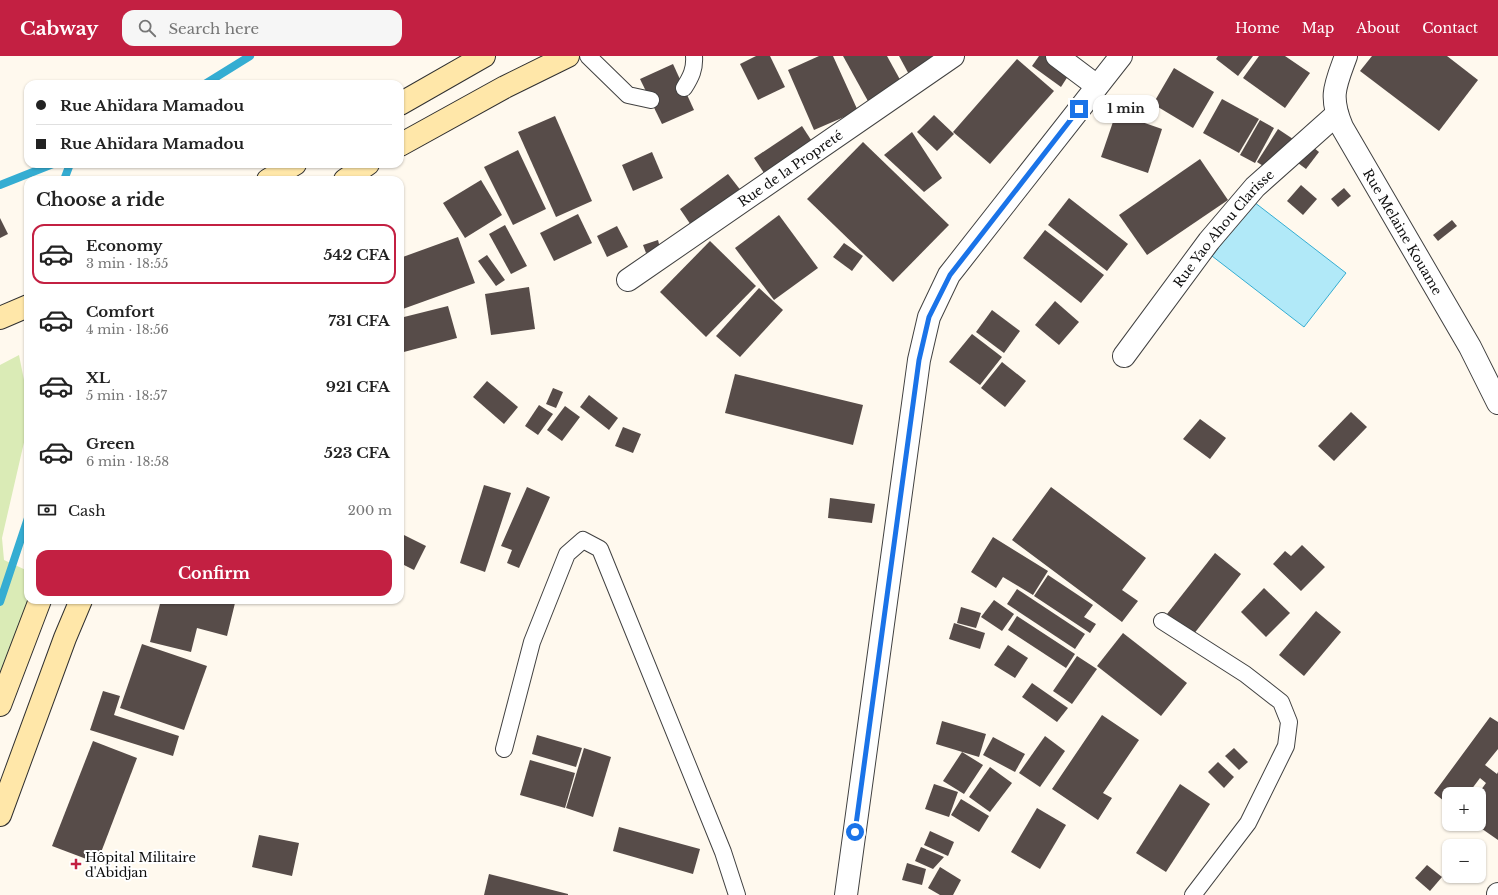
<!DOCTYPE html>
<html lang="en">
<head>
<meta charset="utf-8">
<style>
  body { margin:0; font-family:"Libre Baskerville",serif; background:#f6f6f6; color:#222; height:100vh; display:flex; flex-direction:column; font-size:15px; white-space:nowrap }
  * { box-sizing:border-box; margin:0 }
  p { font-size:13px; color:#767676 }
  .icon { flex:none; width:22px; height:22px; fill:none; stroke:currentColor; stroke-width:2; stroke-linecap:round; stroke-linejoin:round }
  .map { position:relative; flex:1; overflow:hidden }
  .sheet { position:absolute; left:24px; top:120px; width:380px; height:428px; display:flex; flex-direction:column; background:#fff; border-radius:12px; box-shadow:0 1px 3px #0004 }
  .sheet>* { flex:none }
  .top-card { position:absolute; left:24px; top:24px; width:380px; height:88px; border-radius:12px; box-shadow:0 1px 3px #0004; display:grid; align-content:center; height:88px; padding:0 12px; background:#fff }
  .buttons { position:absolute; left:1442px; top:731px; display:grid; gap:8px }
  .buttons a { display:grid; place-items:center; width:44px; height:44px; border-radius:8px; background:#fff; box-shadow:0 1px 3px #0004; font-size:20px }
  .end { position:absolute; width:18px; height:18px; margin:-9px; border:5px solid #1a73e8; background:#fff; box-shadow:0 0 0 2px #fff }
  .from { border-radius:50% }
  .bubble { position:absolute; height:28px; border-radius:12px; background:#fff; box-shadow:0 1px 3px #0004; font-size:13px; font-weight:700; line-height:28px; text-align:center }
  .top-card b { display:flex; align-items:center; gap:14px; height:38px; font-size:15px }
  .top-card b+b { border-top:1px solid #e0e0e0 }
  .top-card i { width:10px; height:10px; background:#222 }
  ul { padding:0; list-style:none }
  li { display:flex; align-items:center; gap:12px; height:60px; margin:0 8px 6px; padding:0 4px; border:2px solid transparent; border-radius:12px }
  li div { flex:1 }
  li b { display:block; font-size:15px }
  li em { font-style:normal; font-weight:700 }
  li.on { border-color:#c32042 }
  li>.icon { width:36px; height:36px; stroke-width:1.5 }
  h2 { padding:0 12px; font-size:18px; line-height:48px }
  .pay { display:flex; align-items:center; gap:10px; height:44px; padding:0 12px; font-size:15px }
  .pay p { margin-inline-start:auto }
  .primary-button { display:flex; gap:8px; margin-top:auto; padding:8px 12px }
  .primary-button a { flex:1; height:46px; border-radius:12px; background:#c32042; color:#fff; font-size:16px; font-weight:700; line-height:46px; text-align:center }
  header { display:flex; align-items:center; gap:24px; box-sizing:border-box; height:56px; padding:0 20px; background:#c32042; color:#fff }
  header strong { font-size:19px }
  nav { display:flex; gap:22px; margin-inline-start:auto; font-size:14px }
  .search { width:280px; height:36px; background:#f6f6f6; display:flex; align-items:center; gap:10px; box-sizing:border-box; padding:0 14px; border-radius:12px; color:#767676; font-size:15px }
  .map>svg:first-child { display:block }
  .green { fill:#daebb6 }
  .water { fill:#b1e9f8; stroke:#35add2 }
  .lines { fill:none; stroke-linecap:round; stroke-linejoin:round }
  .stream { stroke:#35add2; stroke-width:8 }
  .building { fill:#574c49 }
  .service-casing { stroke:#414141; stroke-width:18 }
  .minor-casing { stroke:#414141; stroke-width:24 }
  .secondary-casing { stroke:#303030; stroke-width:24 }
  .service { stroke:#fff; stroke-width:16 }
  .minor { stroke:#fff; stroke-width:22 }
  .secondary { stroke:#ffe7a9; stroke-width:22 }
  .route { stroke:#1a73e8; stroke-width:5 }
  .poi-dot { fill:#c32042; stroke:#fff; stroke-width:1.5 }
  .labels { text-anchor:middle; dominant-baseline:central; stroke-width:4; stroke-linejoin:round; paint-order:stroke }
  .street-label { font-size:13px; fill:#0e0e0e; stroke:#fff }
  .poi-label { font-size:13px; fill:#0e0e0e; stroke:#fff; text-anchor:start }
</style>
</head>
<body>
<header>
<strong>Cabway</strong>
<div class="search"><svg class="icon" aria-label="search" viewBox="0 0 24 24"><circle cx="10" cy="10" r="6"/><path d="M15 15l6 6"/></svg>Search here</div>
<nav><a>Home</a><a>Map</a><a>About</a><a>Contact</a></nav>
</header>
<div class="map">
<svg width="1498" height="839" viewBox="0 0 1498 839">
  <rect width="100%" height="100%" fill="#fff9ee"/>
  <polygon class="green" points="19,299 28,344 28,369 2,482 4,504 28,515 28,544 34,544 0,659 0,309"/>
  <polygon class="water" points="1254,146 1346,217 1304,271 1212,200"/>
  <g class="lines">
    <g class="stream">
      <polyline points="205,28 250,0"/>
      <polyline points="64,124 70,108"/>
      <polyline points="0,129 53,108"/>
      <polyline points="0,546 28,462"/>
    </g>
  </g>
  <g class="building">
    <polygon points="756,0 770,0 785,31 758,44 740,8"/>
    <polygon points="819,0 833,0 858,55 814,74 788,14"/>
    <polygon points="843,0 887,0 903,29 869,47"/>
    <polygon points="899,0 937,0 912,24"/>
    <polygon points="1039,0 1047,0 1070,17 1061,31 1032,10"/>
    <polygon points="1218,0 1253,0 1238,20 1216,3"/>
    <polygon points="1259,0 1285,0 1310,17 1285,52 1243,22"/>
    <polygon points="1372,0 1447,0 1478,24 1439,75 1360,15"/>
    <polygon points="1017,3 1054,35 990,108 953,76"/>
    <polygon points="673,8 694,54 662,68 640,23"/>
    <polygon points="1174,12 1214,36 1193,72 1153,48"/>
    <polygon points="1222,43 1259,63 1239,97 1203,77"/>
    <polygon points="1116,57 1162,73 1148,117 1101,101"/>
    <polygon points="934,59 954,78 937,95 917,76"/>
    <polygon points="555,60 592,145 556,161 518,76"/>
    <polygon points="1260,64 1274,72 1255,107 1240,99"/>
    <polygon points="802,70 813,87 766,120 754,102"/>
    <polygon points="1278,73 1293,83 1271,115 1257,106"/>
    <polygon points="912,76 942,122 924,136 884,99"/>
    <polygon points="863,86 949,169 893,226 807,143"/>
    <polygon points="1308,87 1319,96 1306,113 1294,104"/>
    <polygon points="518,94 546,153 513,169 484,111"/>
    <polygon points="652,96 663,122 633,135 622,109"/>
    <polygon points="1200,103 1228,144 1147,199 1119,159"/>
    <polygon points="728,118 742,136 693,172 680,153"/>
    <polygon points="481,124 502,159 465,182 443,147"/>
    <polygon points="1301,129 1317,143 1303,159 1287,145"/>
    <polygon points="1344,132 1351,140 1338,151 1331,143"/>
    <polygon points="1069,142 1128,188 1107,215 1048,169"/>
    <polygon points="578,158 592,187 554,205 540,177"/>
    <polygon points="779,159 818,212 774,244 735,192"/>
    <polygon points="0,162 8,178 0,182"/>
    <polygon points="1452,164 1457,170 1438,185 1433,179"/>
    <polygon points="505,169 527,210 511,218 489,178"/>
    <polygon points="617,170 628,191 607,201 597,180"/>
    <polygon points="1045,174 1104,219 1081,247 1023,202"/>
    <polygon points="458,181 475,227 400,254 400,202"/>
    <polygon points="658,184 660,192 646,197 643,189"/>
    <polygon points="710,185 756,230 706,281 660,236"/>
    <polygon points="844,187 863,200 852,215 833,201"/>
    <polygon points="487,199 505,224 496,230 478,205"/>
    <polygon points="529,231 535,273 491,279 485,238"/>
    <polygon points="759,232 783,254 740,301 716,280"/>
    <polygon points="1055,245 1079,266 1059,289 1035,269"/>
    <polygon points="448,250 457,282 400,297 400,262"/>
    <polygon points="992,254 1020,275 1004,297 976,276"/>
    <polygon points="972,278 1002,301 980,329 949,306"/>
    <polygon points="1002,306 1026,325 1005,351 981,332"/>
    <polygon points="735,318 863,349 853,389 725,357"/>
    <polygon points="487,325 518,351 504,368 473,341"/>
    <polygon points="553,332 563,336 556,352 546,348"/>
    <polygon points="589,339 618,362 609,374 580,351"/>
    <polygon points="539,349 553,358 538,379 525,370"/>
    <polygon points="565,350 580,361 562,385 547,374"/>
    <polygon points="1351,356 1367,371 1334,405 1318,390"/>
    <polygon points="1200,363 1226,382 1210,403 1183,383"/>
    <polygon points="623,371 641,378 633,397 615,390"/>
    <polygon points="484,429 511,437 485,516 460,507"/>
    <polygon points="527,431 550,441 519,512 507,507 512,494 501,490"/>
    <polygon points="1051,431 1146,502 1122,534 1138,545 1122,566 1012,484"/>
    <polygon points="830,442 875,448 872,467 828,462"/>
    <polygon points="400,477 426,490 414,514 400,507"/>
    <polygon points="993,481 1048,515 1033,539 1003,521 996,532 971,516"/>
    <polygon points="1302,489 1325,511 1301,535 1273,508 1285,495 1291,500"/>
    <polygon points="1215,497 1241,518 1193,579 1167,558"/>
    <polygon points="1048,519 1093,549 1084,561 1096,568 1090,577 1034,540"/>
    <polygon points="1264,532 1290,557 1266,581 1241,556"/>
    <polygon points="1017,533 1085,578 1075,593 1007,548"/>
    <polygon points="161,544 222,544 235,547 227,580 197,572 191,596 150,586"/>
    <polygon points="994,544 1014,558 1002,575 981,561"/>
    <polygon points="961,551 981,557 976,572 957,567"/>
    <polygon points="1316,555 1341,576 1304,620 1279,599"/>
    <polygon points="1017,560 1075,598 1066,612 1008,574"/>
    <polygon points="954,567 985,577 980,593 949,583"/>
    <polygon points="1123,577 1187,627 1161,660 1097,610"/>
    <polygon points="142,588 207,610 184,674 120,652"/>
    <polygon points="1008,589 1028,602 1015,622 994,609"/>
    <polygon points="1077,600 1097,613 1072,648 1053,635"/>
    <polygon points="1032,627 1068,652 1057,666 1022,641"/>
    <polygon points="103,635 120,640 114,659 179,680 173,700 90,674"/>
    <polygon points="1102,659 1139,684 1103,737 1112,742 1098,764 1052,733"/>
    <polygon points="1490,661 1498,666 1498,693 1485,709 1497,718 1498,716 1498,784 1475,768 1479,768 1478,738 1486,727 1480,722 1468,738 1449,738 1449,749 1434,737"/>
    <polygon points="942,665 986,678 979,701 936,688"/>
    <polygon points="537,679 582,692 576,711 532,698"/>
    <polygon points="1045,680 1065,695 1040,731 1019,717"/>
    <polygon points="993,681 1025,698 1015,716 983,699"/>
    <polygon points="93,685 137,702 97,807 52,790"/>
    <polygon points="584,692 611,701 593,761 566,752"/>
    <polygon points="1234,692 1248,706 1239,714 1225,700"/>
    <polygon points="962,696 983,709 964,738 943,725"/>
    <polygon points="530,704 575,717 565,752 520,739"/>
    <polygon points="1218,706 1234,721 1224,732 1208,716"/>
    <polygon points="990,711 1012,727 990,756 969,741"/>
    <polygon points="934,728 958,736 949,761 925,753"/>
    <polygon points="1180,728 1210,748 1166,816 1136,797"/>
    <polygon points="961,743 989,760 979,776 951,759"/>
    <polygon points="1037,752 1066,769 1040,813 1011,796"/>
    <polygon points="619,771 700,793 693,818 613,795"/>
    <polygon points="930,775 954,786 948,800 924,789"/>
    <polygon points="259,779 299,787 292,820 252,811"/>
    <polygon points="921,791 944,801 933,813 915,805"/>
    <polygon points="907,807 926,813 922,829 902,824"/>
    <polygon points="1427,809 1442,821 1430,835 1415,822"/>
    <polygon points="940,811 961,824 953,839 940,839 928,832"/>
    <polygon points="489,818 568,838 568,839 484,839"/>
  </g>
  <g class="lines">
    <g class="service-casing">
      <g id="service">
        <polyline points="588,0 628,39 651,44"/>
        <path d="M684,32C691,21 695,13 694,0"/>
        <polyline points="1162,565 1245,618 1281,646 1289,666 1286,690 1248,767 1193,839"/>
        <polyline points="504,693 532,586 567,498 583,484 600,493 723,796 737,839"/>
      </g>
    </g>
    <g class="minor-casing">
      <g id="minor">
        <polyline points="1057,0 1097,30"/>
        <path id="s1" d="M1346,0C1335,30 1329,40 1342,71L1470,291L1498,347"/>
        <path id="s2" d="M628,224L953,0"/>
        <path id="s3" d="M1124,300L1209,185L1255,131L1337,58"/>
        <polyline points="846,839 919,304 929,261 949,219 1121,0"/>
        <polyline points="1498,839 1498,838"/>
      </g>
    </g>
    <g class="secondary-casing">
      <g id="secondary">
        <polyline points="400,48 484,0"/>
        <polyline points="400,89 505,31 568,0"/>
        <polyline points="268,124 295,108"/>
        <polyline points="345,124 368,108"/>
        <polyline points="0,262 28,250"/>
        <polyline points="0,649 40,544"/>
        <polyline points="0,759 65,582 81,544"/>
      </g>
    </g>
    <use href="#service" class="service"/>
    <use href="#minor" class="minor"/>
    <use href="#secondary" class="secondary"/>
  </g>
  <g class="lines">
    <polyline class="route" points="855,776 919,304 929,261 950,219 1079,53"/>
  </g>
  <path class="poi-dot" d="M74 802h4v4h4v4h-4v4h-4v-4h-4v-4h4z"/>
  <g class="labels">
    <g class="street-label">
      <text stroke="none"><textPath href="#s2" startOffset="197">Rue de la Propreté</textPath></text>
      <text stroke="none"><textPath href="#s3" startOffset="162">Rue Yao Ahou Clarisse</textPath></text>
      <text stroke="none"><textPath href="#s1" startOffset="195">Rue Melaine Kouame</textPath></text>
    </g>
    <g class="poi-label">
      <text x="85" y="801">Hôpital Militaire<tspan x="85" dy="15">d'Abidjan</tspan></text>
    </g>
  </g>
</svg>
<div class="buttons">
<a>+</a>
<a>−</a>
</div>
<i class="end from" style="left:855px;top:776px"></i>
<i class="end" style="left:1079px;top:53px"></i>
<div class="bubble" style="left:1093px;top:39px;width:66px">1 min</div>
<div class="top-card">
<b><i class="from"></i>Rue Ahïdara Mamadou</b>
<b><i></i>Rue Ahïdara Mamadou</b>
</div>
<section class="sheet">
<h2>Choose a ride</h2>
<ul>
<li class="on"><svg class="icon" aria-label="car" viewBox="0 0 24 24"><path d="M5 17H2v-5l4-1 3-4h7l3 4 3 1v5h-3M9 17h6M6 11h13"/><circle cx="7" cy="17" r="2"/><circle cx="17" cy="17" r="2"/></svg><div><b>Economy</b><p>3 min · 18:55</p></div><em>542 CFA</em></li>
<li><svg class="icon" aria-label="car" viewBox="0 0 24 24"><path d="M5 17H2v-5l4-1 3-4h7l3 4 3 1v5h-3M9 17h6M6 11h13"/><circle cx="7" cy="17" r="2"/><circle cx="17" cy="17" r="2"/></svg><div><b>Comfort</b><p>4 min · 18:56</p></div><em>731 CFA</em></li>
<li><svg class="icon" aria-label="car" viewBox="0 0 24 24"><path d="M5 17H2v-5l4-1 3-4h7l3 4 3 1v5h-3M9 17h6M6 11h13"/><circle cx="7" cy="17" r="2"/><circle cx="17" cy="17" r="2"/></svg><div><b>XL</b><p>5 min · 18:57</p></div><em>921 CFA</em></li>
<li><svg class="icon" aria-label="car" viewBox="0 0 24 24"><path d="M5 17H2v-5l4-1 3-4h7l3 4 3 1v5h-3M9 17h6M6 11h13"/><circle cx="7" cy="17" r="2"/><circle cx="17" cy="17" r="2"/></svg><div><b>Green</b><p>6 min · 18:58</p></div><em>523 CFA</em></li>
</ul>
<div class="pay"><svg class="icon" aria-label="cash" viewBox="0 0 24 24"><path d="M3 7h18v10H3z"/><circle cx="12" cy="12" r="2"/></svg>Cash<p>200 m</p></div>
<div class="primary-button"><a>Confirm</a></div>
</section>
</div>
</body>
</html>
